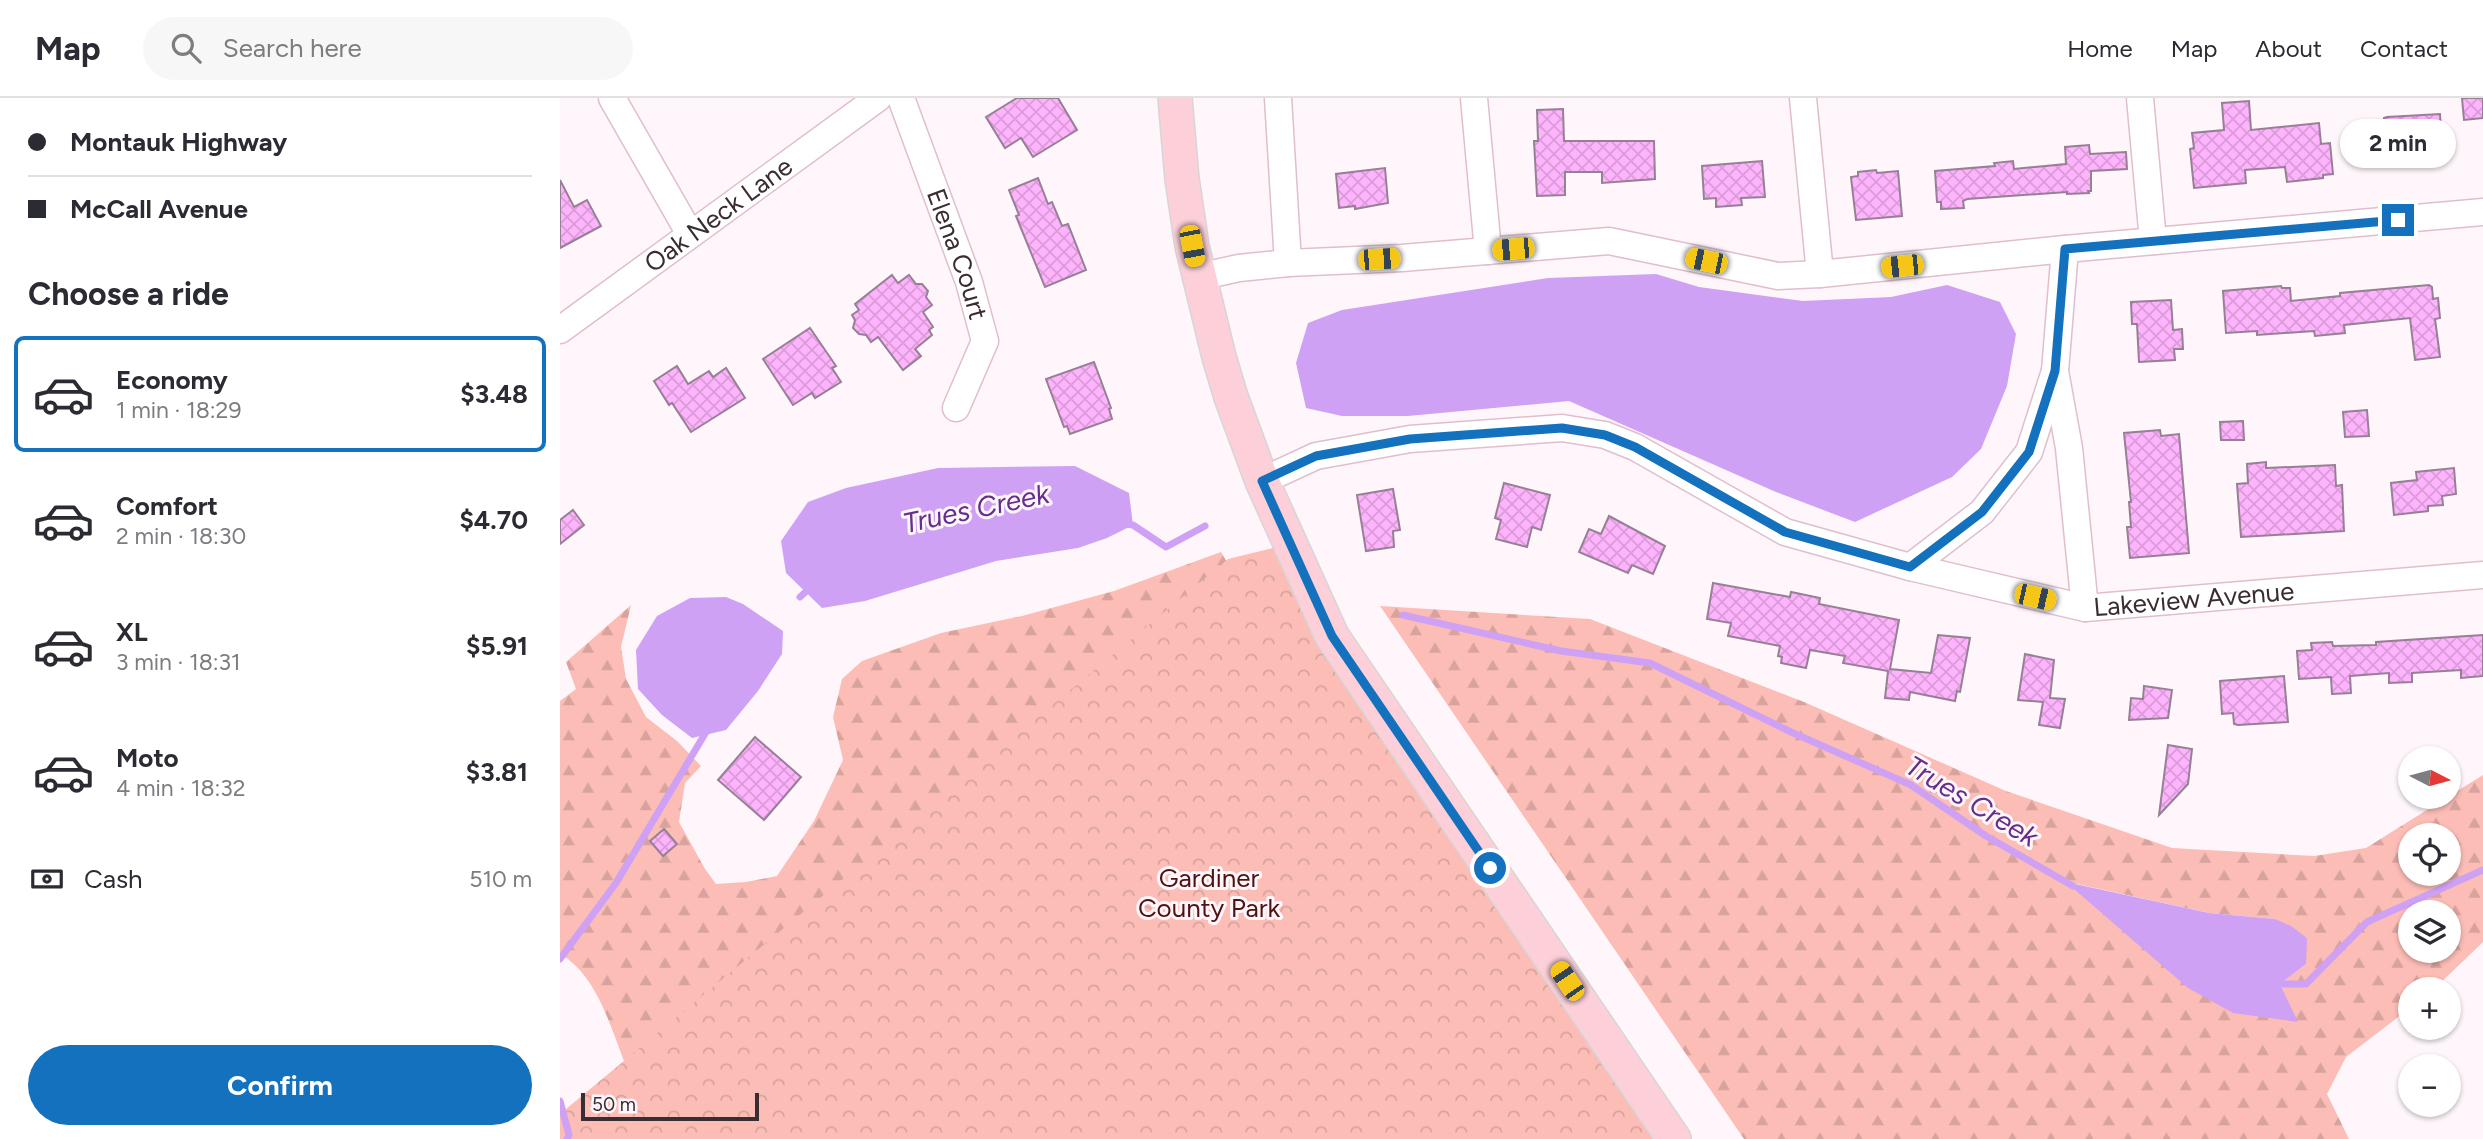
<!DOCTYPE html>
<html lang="en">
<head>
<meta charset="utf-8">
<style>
  body { margin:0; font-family:Figtree,sans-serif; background:#f7f7f7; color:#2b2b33; height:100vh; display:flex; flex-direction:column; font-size:26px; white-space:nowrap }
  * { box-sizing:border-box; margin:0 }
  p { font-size:23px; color:#7c7c81 }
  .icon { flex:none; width:38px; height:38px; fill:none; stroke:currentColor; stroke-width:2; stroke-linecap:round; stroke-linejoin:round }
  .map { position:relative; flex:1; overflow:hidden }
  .sheet { display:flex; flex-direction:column; background:#fff; width:560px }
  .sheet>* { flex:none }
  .top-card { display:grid; align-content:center; height:154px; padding:0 28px; background:#fff }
  .needle { width:46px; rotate:96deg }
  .controls { position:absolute; left:1838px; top:648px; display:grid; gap:14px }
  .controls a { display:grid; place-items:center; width:63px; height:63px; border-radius:50%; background:#fff; box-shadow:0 2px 5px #0004; font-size:35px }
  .scale { position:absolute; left:21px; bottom:18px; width:178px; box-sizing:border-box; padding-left:7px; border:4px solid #392c32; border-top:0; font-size:19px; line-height:24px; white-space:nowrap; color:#392c32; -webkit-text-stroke:5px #fef6fa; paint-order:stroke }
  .end { position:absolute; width:32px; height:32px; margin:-16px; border:9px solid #1471be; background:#fff; box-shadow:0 0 0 4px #fff }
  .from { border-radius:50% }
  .bubble { position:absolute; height:49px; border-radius:24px; background:#fff; box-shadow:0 2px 5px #0004; font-size:23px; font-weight:700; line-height:49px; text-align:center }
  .car { position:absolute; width:21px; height:42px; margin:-21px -10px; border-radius:9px; box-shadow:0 0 5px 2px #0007; background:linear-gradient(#f5c518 24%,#345 0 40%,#f5c518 0 76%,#345 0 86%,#f5c518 0) }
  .top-card b { display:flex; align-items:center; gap:24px; height:66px; font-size:26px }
  .top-card b+b { border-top:2px solid #e1e1e2 }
  .top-card i { width:18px; height:18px; background:#2b2b33 }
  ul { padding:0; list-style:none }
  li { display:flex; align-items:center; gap:21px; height:116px; margin:0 14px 10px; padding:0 14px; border:4px solid transparent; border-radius:10px }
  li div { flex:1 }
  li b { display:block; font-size:26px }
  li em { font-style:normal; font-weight:700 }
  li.active { border-color:#1471be }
  li>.icon { width:63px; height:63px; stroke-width:1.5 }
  h2 { padding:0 28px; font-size:32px; line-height:84px }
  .pay { display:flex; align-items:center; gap:18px; height:77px; padding:0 28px; font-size:26px }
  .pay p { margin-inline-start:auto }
  .button { display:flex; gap:14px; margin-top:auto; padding:14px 28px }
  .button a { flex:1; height:80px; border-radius:42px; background:#1471be; color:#fff; font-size:28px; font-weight:700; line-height:80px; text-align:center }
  header { display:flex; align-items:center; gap:42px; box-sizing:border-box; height:98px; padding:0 35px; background:#fff; border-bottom:2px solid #e1e1e2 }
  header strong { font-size:33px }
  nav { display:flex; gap:38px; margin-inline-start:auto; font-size:24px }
  .search { width:490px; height:63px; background:#f7f7f7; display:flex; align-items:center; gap:18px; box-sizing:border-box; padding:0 24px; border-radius:38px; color:#7c7c81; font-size:26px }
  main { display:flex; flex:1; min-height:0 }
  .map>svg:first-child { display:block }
  .forest { fill:url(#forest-firs); fill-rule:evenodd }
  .park { fill:url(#park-crowns) }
  .water { fill:#cea1f5 }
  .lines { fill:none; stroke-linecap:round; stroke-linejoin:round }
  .stream { stroke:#cea1f5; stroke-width:7 }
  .building { fill:url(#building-cross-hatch); stroke:#977f96; stroke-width:2 }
  .minor-casing { stroke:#e0bece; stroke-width:29 }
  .major-casing { stroke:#d7d5d6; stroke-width:36 }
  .minor { stroke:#fff; stroke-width:26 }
  .major { stroke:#fdd0d9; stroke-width:33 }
  .route { stroke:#1471be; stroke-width:9 }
  .labels { text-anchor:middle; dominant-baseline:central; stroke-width:6; stroke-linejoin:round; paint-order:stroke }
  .street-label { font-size:26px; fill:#392c32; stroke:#fef6fa }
  .park-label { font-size:26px; fill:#501210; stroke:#fef6fa }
  .water-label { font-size:28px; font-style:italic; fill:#652d8d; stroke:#fef6fa }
</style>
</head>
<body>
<header>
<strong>Map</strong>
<div class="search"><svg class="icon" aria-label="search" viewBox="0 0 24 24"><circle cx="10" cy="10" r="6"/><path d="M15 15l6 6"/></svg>Search here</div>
<nav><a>Home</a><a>Map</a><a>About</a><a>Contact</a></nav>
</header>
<main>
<section class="sheet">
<div class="top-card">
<b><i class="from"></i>Montauk Highway</b>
<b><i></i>McCall Avenue</b>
</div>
<h2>Choose a ride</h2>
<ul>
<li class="active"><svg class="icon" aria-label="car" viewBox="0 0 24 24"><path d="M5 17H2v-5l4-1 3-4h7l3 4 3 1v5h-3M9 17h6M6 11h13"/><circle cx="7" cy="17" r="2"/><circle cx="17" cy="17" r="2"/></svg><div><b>Economy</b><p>1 min · 18:29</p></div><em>$3.48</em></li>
<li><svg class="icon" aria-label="car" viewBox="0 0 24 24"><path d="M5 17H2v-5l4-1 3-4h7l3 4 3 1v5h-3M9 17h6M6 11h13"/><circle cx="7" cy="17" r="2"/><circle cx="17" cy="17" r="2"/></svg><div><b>Comfort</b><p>2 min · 18:30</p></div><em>$4.70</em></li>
<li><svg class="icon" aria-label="car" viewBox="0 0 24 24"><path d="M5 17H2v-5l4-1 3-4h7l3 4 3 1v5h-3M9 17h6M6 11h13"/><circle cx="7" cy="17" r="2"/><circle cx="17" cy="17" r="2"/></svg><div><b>XL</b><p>3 min · 18:31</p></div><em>$5.91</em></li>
<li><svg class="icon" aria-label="car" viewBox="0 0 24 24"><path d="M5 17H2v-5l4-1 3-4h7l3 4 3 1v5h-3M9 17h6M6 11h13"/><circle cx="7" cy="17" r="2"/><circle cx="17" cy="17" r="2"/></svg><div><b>Moto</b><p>4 min · 18:32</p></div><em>$3.81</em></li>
</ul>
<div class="pay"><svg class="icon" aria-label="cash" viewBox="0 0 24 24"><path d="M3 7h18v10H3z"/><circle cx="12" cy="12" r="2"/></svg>Cash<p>510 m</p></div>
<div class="button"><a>Confirm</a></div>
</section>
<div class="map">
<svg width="1923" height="1041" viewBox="0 0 1923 1041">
  <defs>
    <pattern id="forest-firs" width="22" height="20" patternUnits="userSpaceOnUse" patternTransform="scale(1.75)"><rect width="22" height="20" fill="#fbbdb6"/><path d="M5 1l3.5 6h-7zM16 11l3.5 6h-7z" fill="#d8a39d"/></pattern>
    <pattern id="park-crowns" width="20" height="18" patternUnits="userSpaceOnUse" patternTransform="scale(1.75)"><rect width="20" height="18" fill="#fbbdb6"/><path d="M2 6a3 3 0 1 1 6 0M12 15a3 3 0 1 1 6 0" fill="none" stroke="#d8a39d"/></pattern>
    <pattern id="building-cross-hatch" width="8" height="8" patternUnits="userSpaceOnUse" patternTransform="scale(1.75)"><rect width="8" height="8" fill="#feb4fc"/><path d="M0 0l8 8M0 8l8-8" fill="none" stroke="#da9bd8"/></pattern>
  </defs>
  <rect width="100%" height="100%" fill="#fef6fa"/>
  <g class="forest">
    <path d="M661,454L676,479L64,963C50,927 36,876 0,856V603L16,591L6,564L71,507L61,549L66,581L86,619L117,643L141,668L125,685L119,724L145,771L156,786L186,784L217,778L254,723L283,662L273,619L282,581L302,563L381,535L462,518L554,493Z"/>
    <path d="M820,508L1030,521L1244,604L1446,693L1612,750L1754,758L1806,750L1923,677V844L1874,891H1850V910L1786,959L1767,996L1789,1041H1184ZM1850,737H1888V775H1850ZM1508,784L1649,815L1715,821L1746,866L1720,886L1737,924ZM1850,814H1888V852H1850Z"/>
  </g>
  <polygon class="park" points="729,446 1114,1041 0,1041 0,1016 668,461"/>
  <g class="water">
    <polygon points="1096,176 1139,189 1243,203 1331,199 1387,187 1440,204 1456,236 1447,288 1421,351 1392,379 1295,424 1216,394 1009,303 848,318 782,318 746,310 736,265 748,225 782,212 988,180"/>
    <polygon points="515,368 569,395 573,427 547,440 518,450 436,463 305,503 262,510 226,475 221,443 248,404 286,390 378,370"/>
    <polygon points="166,499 183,506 223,533 222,556 198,593 166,632 132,640 102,617 78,591 76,552 97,518 130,500"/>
    <polygon points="1506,784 1649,815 1715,821 1731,828 1747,840 1746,866 1720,886 1738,924 1673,915 1628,890"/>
  </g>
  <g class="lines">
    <g class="stream">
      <polyline points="566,426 573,427 606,449 645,428"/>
      <polyline points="240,499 252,488"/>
      <polyline points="843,517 1001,553 1090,565 1231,634 1351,687 1426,738 1513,788"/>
      <polyline points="0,861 56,785 149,629"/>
      <polyline points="1713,883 1720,886 1746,886 1807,824 1923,772"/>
      <polyline points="0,1003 9,1037 7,1041"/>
    </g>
  </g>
  <g class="building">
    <polygon points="457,0 498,0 517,32 473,59 461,40 445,50 426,19"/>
    <polygon points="1902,0 1923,0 1923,20 1904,22"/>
    <polygon points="1689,3 1691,32 1759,25 1761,46 1770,45 1773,76 1763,77 1763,80 1727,84 1725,69 1685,72 1686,85 1634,90 1630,51 1634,50 1632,35 1664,32 1662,5"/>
    <polygon points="1003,11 1004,43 1094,43 1095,81 1042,85 1042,74 1005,74 1005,97 977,98 974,43 978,43 977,12"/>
    <polygon points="1880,16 1882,49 1868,49 1868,55 1802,59 1801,32 1819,31 1819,25 1824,25 1824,20 1827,19"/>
    <polygon points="1529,47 1530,56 1566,54 1567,71 1531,73 1531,93 1528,93 1529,95 1507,96 1507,94 1407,101 1403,103 1404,110 1381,111 1381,104 1377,104 1375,73 1435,68 1434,65 1453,63 1454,71 1506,66 1505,49"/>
    <polygon points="1202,63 1205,99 1181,100 1182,107 1156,109 1156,100 1144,101 1142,68"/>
    <polygon points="825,70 828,105 795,111 795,108 779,110 776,76"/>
    <polygon points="1316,72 1317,75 1338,73 1342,118 1296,122 1291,79 1298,78 1298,74"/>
    <polygon points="478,80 488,106 492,104 502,128 508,126 526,172 485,189 456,118 459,117 449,92"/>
    <polygon points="0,82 14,109 27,102 41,128 0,150"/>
    <polygon points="332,177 338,185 349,177 356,186 362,186 368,193 366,199 372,207 363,214 373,229 369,232 372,237 355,251 361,258 343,272 318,239 311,244 306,237 299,236 293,230 295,222 292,217 299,212 295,206"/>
    <polygon points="1869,187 1872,189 1873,201 1878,200 1880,220 1875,221 1880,259 1855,262 1850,220 1784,227 1785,235 1755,238 1754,233 1697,237 1697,233 1666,235 1663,193 1721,188 1722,190 1730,190 1731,203 1780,198 1780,195"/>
    <polygon points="1611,202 1613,232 1622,231 1623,251 1614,251 1615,262 1579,264 1577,226 1572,226 1571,204"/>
    <polygon points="250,230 276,268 272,270 281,284 255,300 252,295 233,307 203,261"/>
    <polygon points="534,264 551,310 549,311 552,321 510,336 507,328 504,329 486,281"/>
    <polygon points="117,268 128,286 149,273 153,279 166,270 185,300 131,334 112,305 109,307 94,283"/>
    <polygon points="1807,312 1809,338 1785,339 1783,314"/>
    <polygon points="1683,323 1684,342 1661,342 1660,324"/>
    <polygon points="1600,332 1601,338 1619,336 1629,455 1570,460 1567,429 1571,429 1569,404 1571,404 1564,335"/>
    <polygon points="1706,364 1706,370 1775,367 1776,388 1782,387 1784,433 1681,439 1677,386 1688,385 1687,366"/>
    <polygon points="1894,370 1896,396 1882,398 1883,407 1868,408 1868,413 1834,417 1831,385 1857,382 1856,374"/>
    <polygon points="944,385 990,397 981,432 972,429 967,449 936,441 941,422 935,420"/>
    <polygon points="833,391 840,432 833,433 834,449 806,453 797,397"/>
    <polygon points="13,412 24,427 0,446 0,422"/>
    <polygon points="1049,418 1105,448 1093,476 1072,467 1068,475 1019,454 1029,431 1041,436"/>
    <polygon points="1153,485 1230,499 1231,494 1260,500 1259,506 1339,522 1330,571 1371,575 1378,537 1410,540 1400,594 1397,593 1395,603 1350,594 1349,602 1325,600 1328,573 1283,565 1285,558 1250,552 1246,570 1221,565 1222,559 1218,558 1220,548 1168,538 1171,525 1147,521"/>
    <polygon points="1923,537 1923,578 1901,580 1901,572 1852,575 1852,584 1829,585 1829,575 1790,578 1791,595 1772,596 1771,579 1739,581 1737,553 1752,552 1751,545 1772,544 1773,548 1816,547 1816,544"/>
    <polygon points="1465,556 1494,562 1490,600 1505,601 1500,630 1479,627 1483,604 1458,602"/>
    <polygon points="1724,578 1728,624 1678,627 1674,626 1673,615 1662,616 1660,583"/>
    <polygon points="1584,588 1612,592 1608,620 1569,622 1571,600 1583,601"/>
    <polygon points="195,639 241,679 204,722 158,682"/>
    <polygon points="1608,647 1632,651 1628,686 1599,717"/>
    <polygon points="104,731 117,746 103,758 90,743"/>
  </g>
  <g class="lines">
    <g class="minor-casing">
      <g id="minor">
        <polyline points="52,0 130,136"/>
        <path id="s1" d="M341,0L409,184L425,243L396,310"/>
        <polyline points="718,0 728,165"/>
        <polyline points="914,0 928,153"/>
        <polyline points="1243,0 1260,176"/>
        <polyline points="1580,0 1593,143"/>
        <polyline points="1505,151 1495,273 1509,350 1525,510"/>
        <polyline points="638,179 679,170 728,165 842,160 1049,143 1218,178 1260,176 1505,151 1923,114"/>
        <path id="s2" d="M0,232L318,0"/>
        <polyline points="702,383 756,358 850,341 1002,330 1045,337 1075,349 1225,434 1350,469 1422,414 1469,354 1495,273"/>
        <path id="s3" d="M1350,469L1525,510L1923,477"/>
      </g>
    </g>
    <g class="major-casing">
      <polyline id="major" points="615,0 622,81 632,148 659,259 671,299 702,383 772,538 1114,1041"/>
    </g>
    <use href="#minor" class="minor"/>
    <use href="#major" class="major"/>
  </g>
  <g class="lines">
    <polyline class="route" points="930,770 772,538 702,383 756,358 850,341 1002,330 1045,337 1075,349 1225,434 1350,469 1422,414 1469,354 1495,273 1505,151 1838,122"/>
  </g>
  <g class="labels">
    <g class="street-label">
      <text stroke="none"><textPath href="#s2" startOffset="196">Oak Neck Lane</textPath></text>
      <text stroke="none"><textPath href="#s1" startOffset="166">Elena Court</textPath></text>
      <text stroke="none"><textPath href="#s3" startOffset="289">Lakeview Avenue</textPath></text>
    </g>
    <g class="park-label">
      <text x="649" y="780">Gardiner<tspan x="649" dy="30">County Park</tspan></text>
    </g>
    <g class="water-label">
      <text transform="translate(416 410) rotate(-12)">Trues Creek</text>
      <text transform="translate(1412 703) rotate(31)">Trues Creek</text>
    </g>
  </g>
</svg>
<div class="controls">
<a><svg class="needle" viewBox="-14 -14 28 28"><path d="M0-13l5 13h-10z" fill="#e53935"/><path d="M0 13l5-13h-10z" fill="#7c7c81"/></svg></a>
<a><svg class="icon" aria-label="locate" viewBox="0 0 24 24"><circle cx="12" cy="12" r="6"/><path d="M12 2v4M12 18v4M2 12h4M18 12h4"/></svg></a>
<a><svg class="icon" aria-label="layers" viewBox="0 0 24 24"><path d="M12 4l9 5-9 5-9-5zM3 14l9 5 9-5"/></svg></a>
<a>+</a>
<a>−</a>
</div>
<div class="scale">50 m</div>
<i class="end from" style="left:930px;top:770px"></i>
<i class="end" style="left:1838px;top:122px"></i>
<div class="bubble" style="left:1780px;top:21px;width:116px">2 min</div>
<i class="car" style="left:632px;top:148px;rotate:169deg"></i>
<i class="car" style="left:953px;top:151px;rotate:265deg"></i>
<i class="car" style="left:819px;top:161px;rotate:87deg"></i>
<i class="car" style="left:1146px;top:163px;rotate:282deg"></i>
<i class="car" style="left:1342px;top:168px;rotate:264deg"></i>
<i class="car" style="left:1475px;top:499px;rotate:103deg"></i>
<i class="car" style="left:1007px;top:883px;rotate:326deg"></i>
</div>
</main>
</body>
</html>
